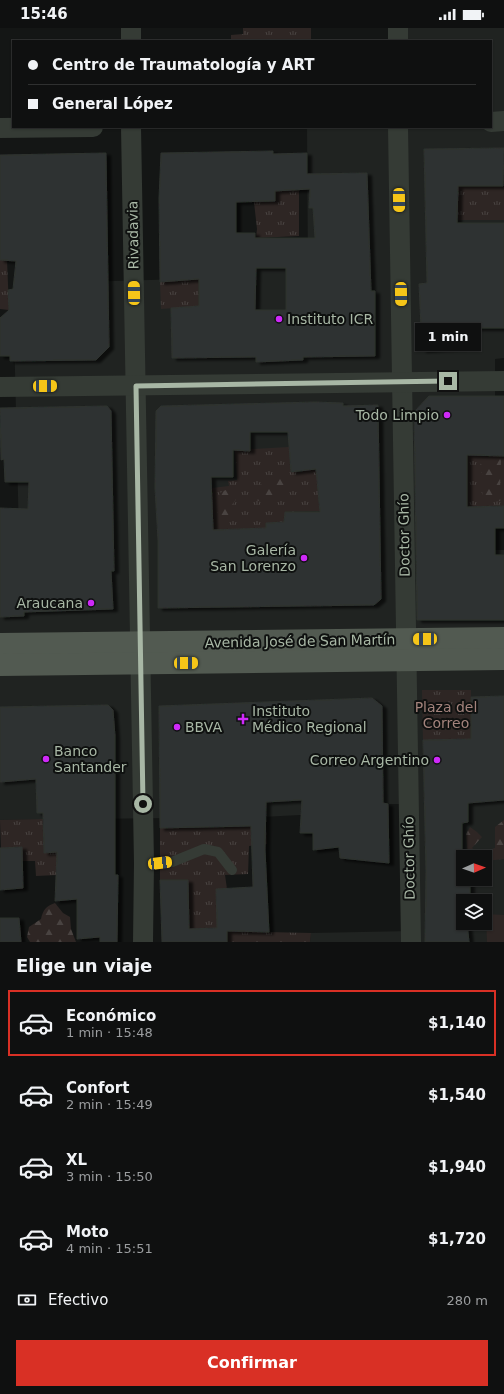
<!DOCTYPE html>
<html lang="es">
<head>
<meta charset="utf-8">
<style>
  body { margin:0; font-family:"DejaVu Sans",sans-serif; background:#181919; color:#f1f3f6; height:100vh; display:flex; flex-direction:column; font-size:15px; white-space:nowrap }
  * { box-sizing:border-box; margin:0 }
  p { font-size:13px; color:#9b9d9f }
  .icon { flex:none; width:22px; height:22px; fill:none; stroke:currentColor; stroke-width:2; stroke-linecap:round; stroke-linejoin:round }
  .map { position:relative; height:914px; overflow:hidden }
  .panel { display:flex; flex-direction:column; background:#0f1010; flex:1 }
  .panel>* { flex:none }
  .banner { position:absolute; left:12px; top:12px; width:480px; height:88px; border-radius:0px; box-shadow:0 1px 3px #0004,0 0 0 1px #2f3030; display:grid; align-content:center; height:88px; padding:0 16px; background:#0f1010 }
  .needle { width:26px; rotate:88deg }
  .tools { position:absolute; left:456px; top:822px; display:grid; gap:8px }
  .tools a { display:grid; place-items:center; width:36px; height:36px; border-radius:0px; background:#0f1010; box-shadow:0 1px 3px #0004,0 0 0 1px #2f3030; font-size:20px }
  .end { position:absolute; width:18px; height:18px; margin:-9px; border:5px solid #a8b7a5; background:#111; box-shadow:0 0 0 2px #111 }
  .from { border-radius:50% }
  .bubble { position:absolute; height:28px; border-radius:0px; background:#0f1010; box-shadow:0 1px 3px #0004,0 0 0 1px #2f3030; font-size:13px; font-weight:700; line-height:28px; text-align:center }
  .car { position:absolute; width:12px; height:24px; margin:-12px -6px; border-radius:5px; box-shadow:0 0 3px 1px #0007; background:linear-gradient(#f5c518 24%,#345 0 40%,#f5c518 0 76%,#345 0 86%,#f5c518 0) }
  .banner b { display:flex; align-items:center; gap:14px; height:38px; font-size:15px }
  .banner b+b { border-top:1px solid #2f3030 }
  .banner i { width:10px; height:10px; background:#f1f3f6 }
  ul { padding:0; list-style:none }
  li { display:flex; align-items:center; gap:12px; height:66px; margin:0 8px 6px; padding:0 8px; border:2px solid transparent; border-radius:0px }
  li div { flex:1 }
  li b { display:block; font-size:15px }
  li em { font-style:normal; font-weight:700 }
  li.selected { border-color:#d93025 }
  li>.icon { width:36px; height:36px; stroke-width:1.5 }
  h2 { padding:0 16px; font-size:18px; line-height:48px }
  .pay { display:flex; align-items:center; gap:10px; height:44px; padding:0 16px; font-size:15px }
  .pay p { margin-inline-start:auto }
  .primary-button { display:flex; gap:8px; margin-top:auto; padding:8px 16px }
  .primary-button a { flex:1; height:46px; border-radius:0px; background:#d93025; color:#fff; font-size:16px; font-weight:700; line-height:46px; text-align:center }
  .status { display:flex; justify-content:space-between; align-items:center; height:28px; padding:0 20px; background:#0f1010; direction:ltr }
  .status svg { height:11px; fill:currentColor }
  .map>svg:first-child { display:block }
  .built { fill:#202321; fill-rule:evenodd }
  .grass { fill:url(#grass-tufts) }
  .forest { fill:url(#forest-firs) }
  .pitch { fill:#2e2624 }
  .building { fill:#2f3230; stroke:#2e322f; fill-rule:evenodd; filter:url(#shadow) }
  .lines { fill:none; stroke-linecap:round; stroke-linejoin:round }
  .service { stroke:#353b35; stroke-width:10 }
  .minor { stroke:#353b35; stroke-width:20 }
  .primary { stroke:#525a51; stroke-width:22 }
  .route { stroke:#a8b7a5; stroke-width:5 }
  .poi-dot { fill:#cf29f9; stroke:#0f1110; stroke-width:1.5 }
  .labels { text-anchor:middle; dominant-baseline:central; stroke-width:4; stroke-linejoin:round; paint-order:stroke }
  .street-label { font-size:14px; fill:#a8b7a5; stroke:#0f1110 }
  .poi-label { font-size:14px; fill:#a8b7a5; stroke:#0f1110; text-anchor:start }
  .park-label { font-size:14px; fill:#a3837c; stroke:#0f1110 }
</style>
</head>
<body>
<div class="status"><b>15:46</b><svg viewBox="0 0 49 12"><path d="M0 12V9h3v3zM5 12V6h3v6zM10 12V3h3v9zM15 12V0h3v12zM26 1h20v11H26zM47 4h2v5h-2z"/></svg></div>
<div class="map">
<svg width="504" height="914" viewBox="0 0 504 914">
  <defs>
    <pattern id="grass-tufts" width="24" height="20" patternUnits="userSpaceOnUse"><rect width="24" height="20" fill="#2e2624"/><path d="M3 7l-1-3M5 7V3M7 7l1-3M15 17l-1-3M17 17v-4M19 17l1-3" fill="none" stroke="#494341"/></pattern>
    <pattern id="forest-firs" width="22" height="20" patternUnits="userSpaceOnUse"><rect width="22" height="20" fill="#2e2624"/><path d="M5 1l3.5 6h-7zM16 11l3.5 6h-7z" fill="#494341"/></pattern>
    <filter id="shadow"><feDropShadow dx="4.5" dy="2.5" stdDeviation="1" flood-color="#0009"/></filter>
  </defs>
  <rect width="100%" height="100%" fill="#141615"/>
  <path class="built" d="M398,0H504V330L495,331V522H504V914H310L311,905L411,903L408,776H388L340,770L338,785L262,789L0,792V511L19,509L13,261L44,255L255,249V240H286L308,248L307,99H491V13H398ZM463,829H485V851H463ZM463,873H485V895H463Z"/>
  <g class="grass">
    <polygon points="243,0 311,0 311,13 231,13 231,7 243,6"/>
    <polygon points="274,137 299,161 299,208 256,210 257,201 254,174 275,173"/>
    <polygon points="503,148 504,148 504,192 458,192 458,158 503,158"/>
    <polygon points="0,232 7,232 9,282 0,281"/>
    <polygon points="199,251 199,278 161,281 160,254"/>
    <polygon points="289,419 291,444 304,443 304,438 316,437 323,483 285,484 284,494 266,495 267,525 206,502 212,481 212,460 229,458 228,453 237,452 235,422"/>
    <polygon points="467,424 504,428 504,478 461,479"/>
    <polygon points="422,662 471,662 471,711 423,712"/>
    <polygon points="43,791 44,824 57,824 57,847 36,848 35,833 22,833 22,819 1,820 0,792"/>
    <polygon points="266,798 267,816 249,818 248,846 225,847 227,861 217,900 189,901 188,852 160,852 160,800"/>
    <polygon points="227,903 311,905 310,914 227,914"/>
  </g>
  <g class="forest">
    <polygon points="484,427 501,430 500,461 503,466 500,473 486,475 482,471 483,450 480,438"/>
    <polygon points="275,443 288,456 285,467 261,474 254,471 257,460"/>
    <polygon points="235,457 238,465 235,473 229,480 230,486 220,492 217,488 220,465"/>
    <path d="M504,792V831L485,833V829H468L466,806L470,799L477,804L482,809L472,820C479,826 486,823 495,820V799Z"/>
    <path d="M55,875L63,885L70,889L71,901L76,914H30L27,909L29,899L41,891C43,882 46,878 55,875Z"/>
  </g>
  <polygon class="pitch" points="486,886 504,887 504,914 487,914"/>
  <g class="building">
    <polygon points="504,120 503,158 458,158 457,195 504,195 504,300 463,300 463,319 422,322 419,256 427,255 424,121"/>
    <path d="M273,123V126L307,125V146L367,145L371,263H375V328L303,329V332L256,334V329L172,330L171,280L199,278V251L160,254L159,170L161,125ZM310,161L309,180H313L315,210H255V205H236V174L275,173V163ZM256,240H286V282H255Z"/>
    <polygon points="106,125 109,319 96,332 10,333 10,328 0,328 0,290 9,282 8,262 13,261 16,233 0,232 0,127"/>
    <polygon points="429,368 504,368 504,428 467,427 467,479 504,478 504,500 495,500 495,527 504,527 504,592 417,592 414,384"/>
    <path d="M315,374L343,375V378L378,377L381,571L374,577L158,580V512L155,460L156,383L161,378ZM250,404H288L291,444L316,441L320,484H285L284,494L266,495V500L213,502L211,449H233V422L250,423Z"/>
    <polygon points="107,378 111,383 114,543 111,543 113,581 24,584 24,588 0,589 0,480 28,481 29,454 5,454 4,431 1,432 0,380"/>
    <polygon points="504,668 504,772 468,775 468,794 462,795 462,846 463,851 470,851 470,873 463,873 463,895 467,895 469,914 425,914 426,844 423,712 471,711 471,669"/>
    <polygon points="372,670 382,678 383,775 388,776 389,835 340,830 339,819 313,822 313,805 300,805 302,772 266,774 265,822 269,904 227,903 227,914 162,914 160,852 188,852 189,901 217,900 216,861 253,859 251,798 160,800 159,678"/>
    <polygon points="108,677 113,682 115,708 115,847 118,847 117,914 100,914 100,909 77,911 77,871 55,873 57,824 44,825 43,785 37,785 36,751 0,754 0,679"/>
    <polygon points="22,819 23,860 0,862 0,820"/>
    <polygon points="0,890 19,890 21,914 0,914"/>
  </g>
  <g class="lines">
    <polyline class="service" points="144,835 172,834 204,821 218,824 232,842"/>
    <g class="minor">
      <polyline points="131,0 131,13"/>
      <polyline points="398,0 398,13"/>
      <polyline points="491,94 504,93"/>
      <polyline points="131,99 144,835 143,914"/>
      <polyline points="398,99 411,914"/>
      <polyline points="0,100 93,99"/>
      <polyline points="0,359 504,353"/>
    </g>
    <g class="primary">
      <polyline points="0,616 504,610"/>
      <polyline points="0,637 504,631"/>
    </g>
  </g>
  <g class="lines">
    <polyline class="route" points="143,776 136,358 448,353"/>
  </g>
  <g class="poi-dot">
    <circle cx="279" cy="291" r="4"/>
    <circle cx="447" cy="387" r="4"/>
    <circle cx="304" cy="530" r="4"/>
    <circle cx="91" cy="575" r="4"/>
    <path d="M241 685h4v4h4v4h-4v4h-4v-4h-4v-4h4z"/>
    <circle cx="177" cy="699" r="4"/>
    <circle cx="46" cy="731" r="4"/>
    <circle cx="437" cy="732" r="4"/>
  </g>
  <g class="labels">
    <g class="street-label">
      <text transform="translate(133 207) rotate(-91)">Rivadavia</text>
      <text transform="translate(404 507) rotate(-91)">Doctor Ghío</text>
      <text transform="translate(300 613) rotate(-1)">Avenida José de San Martín</text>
      <text transform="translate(409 830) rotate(-91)">Doctor Ghío</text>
    </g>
    <g class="poi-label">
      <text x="287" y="291">Instituto ICR</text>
      <text x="439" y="387" text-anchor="end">Todo Limpio</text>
      <text x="296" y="522" text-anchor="end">Galería<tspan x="296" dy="16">San Lorenzo</tspan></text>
      <text x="83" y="575" text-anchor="end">Araucana</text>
      <text x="252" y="683">Instituto<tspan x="252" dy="16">Médico Regional</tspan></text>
      <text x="185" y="699">BBVA</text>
      <text x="54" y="723">Banco<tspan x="54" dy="16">Santander</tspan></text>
      <text x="429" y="732" text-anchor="end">Correo Argentino</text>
    </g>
    <g class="park-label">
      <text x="446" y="679">Plaza del<tspan x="446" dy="16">Correo</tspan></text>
    </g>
  </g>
</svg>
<div class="tools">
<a><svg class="needle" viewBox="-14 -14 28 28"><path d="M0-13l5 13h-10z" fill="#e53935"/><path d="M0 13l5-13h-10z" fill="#9b9d9f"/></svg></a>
<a><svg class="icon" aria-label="layers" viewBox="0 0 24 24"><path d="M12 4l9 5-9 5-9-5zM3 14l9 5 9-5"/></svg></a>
</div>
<i class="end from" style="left:143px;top:776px"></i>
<i class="end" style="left:448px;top:353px"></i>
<div class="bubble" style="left:415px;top:295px;width:66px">1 min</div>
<i class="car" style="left:399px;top:172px;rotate:179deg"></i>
<i class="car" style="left:134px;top:265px;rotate:359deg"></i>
<i class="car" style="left:401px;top:266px;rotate:179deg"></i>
<i class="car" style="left:45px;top:358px;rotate:89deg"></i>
<i class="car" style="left:425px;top:611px;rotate:269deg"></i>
<i class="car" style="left:186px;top:635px;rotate:89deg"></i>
<i class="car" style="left:160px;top:835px;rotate:83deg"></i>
<div class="banner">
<b><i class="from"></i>Centro de Traumatología y ART</b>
<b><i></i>General López</b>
</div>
</div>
<section class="panel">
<h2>Elige un viaje</h2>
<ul>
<li class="selected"><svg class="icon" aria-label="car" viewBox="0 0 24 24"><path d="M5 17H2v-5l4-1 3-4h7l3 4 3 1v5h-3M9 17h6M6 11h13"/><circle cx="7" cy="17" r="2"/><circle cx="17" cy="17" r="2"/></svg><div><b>Económico</b><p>1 min · 15:48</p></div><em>$1,140</em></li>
<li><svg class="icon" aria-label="car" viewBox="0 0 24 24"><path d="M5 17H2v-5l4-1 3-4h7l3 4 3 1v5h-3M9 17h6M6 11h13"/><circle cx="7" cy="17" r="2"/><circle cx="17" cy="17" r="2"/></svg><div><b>Confort</b><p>2 min · 15:49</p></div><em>$1,540</em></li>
<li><svg class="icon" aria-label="car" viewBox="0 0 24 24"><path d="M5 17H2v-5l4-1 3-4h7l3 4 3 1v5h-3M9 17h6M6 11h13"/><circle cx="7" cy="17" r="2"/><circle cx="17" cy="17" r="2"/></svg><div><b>XL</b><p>3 min · 15:50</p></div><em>$1,940</em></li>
<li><svg class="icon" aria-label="car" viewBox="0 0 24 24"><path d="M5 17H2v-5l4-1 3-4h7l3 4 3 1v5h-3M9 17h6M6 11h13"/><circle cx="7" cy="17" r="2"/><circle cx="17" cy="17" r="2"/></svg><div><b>Moto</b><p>4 min · 15:51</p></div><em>$1,720</em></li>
</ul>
<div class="pay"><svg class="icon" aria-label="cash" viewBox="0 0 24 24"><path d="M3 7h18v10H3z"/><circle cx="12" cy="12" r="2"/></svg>Efectivo<p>280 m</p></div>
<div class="primary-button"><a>Confirmar</a></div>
</section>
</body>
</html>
